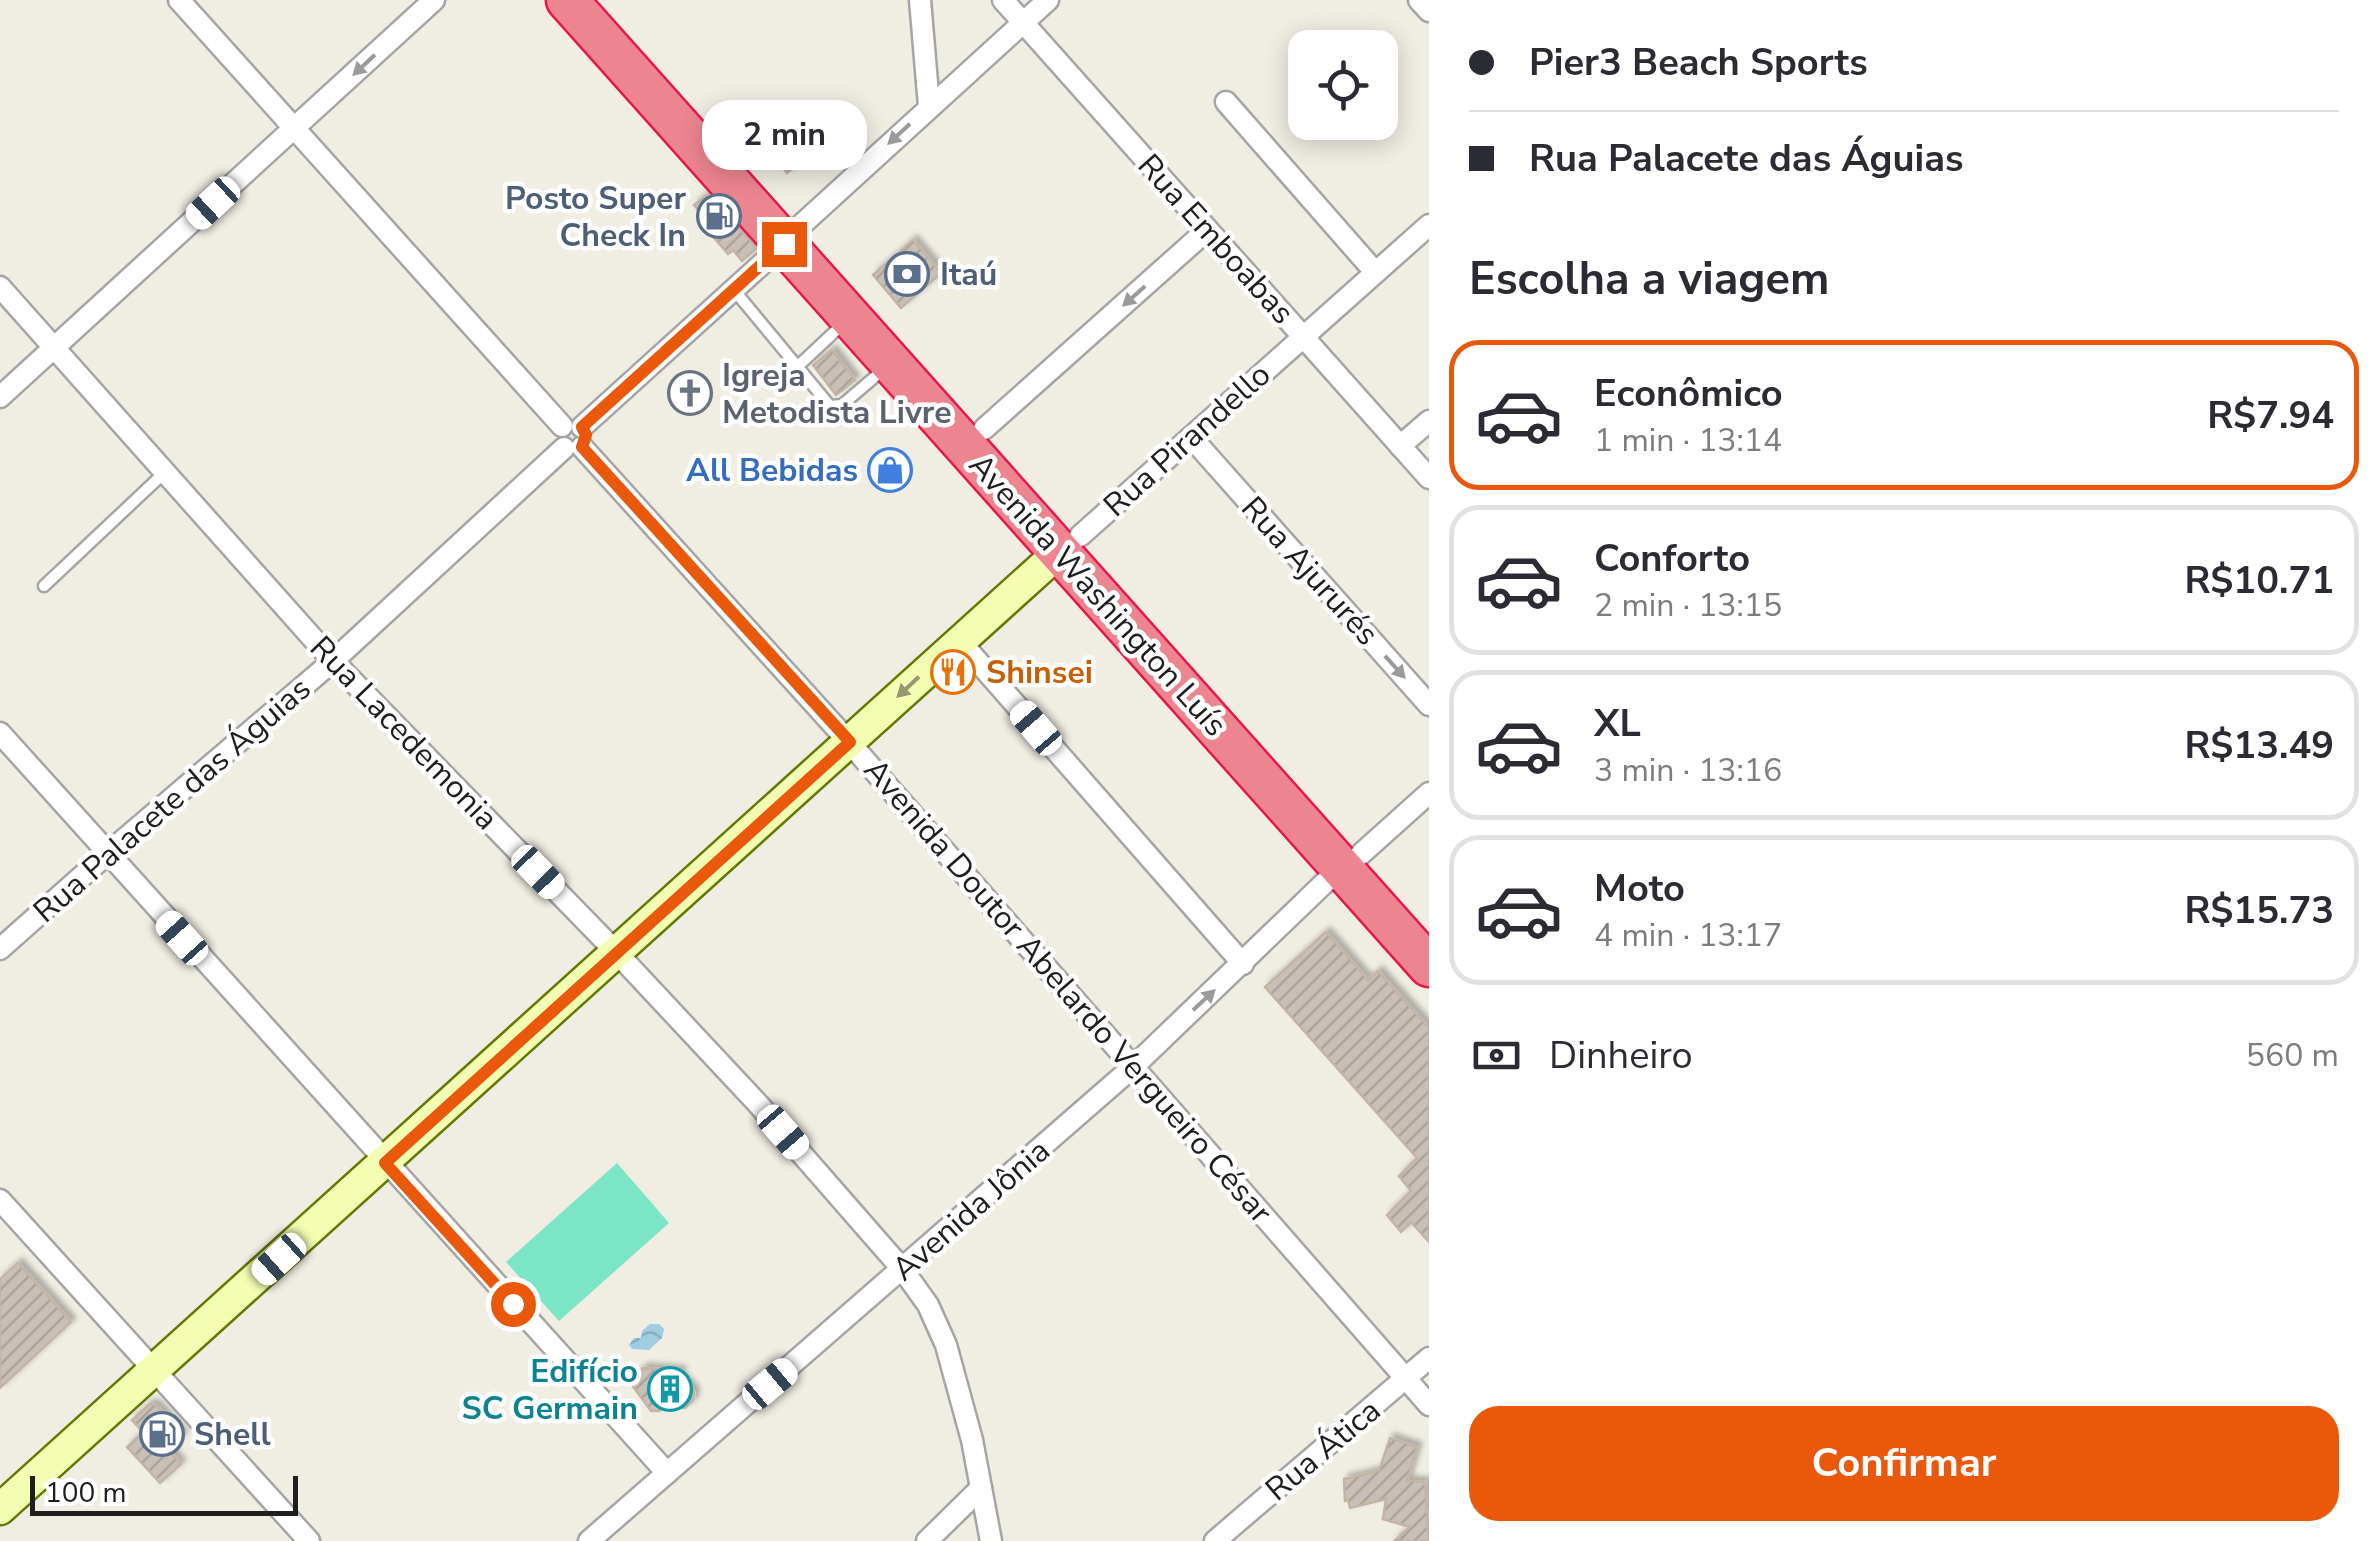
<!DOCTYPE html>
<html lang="pt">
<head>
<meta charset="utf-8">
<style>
  body { margin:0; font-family:"Nunito Sans",sans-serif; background:#f2f2f3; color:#2b2b33; height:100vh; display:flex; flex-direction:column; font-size:38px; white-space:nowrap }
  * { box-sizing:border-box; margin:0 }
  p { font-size:32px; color:#7c7c81 }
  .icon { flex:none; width:55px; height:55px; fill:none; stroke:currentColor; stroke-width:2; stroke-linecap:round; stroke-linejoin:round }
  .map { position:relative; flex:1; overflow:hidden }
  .drawer { display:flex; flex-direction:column; background:#fff; width:950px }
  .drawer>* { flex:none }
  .top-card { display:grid; align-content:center; height:220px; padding:0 40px; background:#fff }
  .fabs { position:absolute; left:1288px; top:30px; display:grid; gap:20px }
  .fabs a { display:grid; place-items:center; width:110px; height:110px; border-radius:20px; background:#fff; box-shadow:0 5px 25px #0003; font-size:50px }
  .scale { position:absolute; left:30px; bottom:25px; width:268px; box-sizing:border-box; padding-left:10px; border:5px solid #1e1e1e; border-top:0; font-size:28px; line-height:35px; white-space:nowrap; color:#1e1e1e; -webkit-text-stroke:8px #fff; paint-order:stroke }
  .end { position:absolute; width:45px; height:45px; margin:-22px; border:12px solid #ea580c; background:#fff; box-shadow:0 0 0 5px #fff }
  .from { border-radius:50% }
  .bubble { position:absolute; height:70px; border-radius:30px; background:#fff; box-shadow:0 5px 25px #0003; font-size:32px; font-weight:700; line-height:70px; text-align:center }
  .car { position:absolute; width:30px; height:60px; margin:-30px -15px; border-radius:12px; box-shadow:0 0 8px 2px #0007; background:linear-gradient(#fff 24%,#345 0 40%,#fff 0 76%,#345 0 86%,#fff 0) }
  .top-card b { display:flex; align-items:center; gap:35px; height:95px; font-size:38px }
  .top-card b+b { border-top:2px solid #e1e1e2 }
  .top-card i { width:25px; height:25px; background:#2b2b33 }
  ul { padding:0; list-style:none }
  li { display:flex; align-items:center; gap:30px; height:150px; margin:0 20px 15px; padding:0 20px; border:5px solid #e1e1e2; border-radius:30px }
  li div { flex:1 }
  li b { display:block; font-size:38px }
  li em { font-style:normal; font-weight:700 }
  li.active { border-color:#ea580c }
  li>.icon { width:90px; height:90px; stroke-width:1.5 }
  h2 { padding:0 40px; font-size:45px; line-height:120px }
  .pay { display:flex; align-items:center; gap:25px; height:110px; padding:0 40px; font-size:38px }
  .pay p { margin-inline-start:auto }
  .button { display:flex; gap:20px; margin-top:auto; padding:20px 40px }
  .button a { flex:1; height:115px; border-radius:30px; background:#ea580c; color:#fff; font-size:40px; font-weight:700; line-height:115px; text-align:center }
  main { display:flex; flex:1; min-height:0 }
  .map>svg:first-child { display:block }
  .pitch { fill:#7be5c5 }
  .water { fill:url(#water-waves) }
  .building { fill:url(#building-hatch); stroke:#c3b4a5; stroke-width:2.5; filter:url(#shadow) }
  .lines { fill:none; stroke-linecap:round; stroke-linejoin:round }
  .lane-casing { stroke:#a5a5a5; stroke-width:15 }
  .street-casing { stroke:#a5a5a5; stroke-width:25 }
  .secondary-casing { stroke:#637a00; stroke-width:35 }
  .highway-casing { stroke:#e8174d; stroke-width:45 }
  .lane { stroke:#fff; stroke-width:10 }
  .street { stroke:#fff; stroke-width:20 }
  .secondary { stroke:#f4feb3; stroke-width:30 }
  .highway { stroke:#ed8590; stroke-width:40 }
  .oneway { fill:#9a9a9a }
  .oneway2 { fill:#949970 }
  .route { stroke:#ea580c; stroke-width:12 }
  .labels { text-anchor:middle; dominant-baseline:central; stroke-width:9; stroke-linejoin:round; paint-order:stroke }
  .service-label { font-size:32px; font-weight:bold; fill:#4e5e75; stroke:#fff; text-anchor:start }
  .street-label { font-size:32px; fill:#1e1e1e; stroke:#fff }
  .worship-label { font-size:32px; font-weight:bold; fill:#5b616d; stroke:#fff; text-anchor:start }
  .shop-label { font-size:32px; font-weight:bold; fill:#366cbe; stroke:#fff; text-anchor:end }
  .food-label { font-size:32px; font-weight:bold; fill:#c56008; stroke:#fff; text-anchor:start }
  .culture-label { font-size:32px; font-weight:bold; fill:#0d838f; stroke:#fff; text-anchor:end }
</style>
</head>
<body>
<main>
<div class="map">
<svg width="1429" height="1541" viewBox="0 0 1429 1541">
  <defs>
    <pattern id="water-waves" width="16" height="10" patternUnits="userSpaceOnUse" patternTransform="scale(2.5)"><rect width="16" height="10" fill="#a0cde1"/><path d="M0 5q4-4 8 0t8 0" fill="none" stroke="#89b0c1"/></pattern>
    <pattern id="building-hatch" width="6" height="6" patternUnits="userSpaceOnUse" patternTransform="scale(2.5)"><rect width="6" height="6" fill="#c8c0b6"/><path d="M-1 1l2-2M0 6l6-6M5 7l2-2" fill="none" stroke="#aba59c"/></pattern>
    <filter id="shadow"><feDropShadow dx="4.5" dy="-4.5" stdDeviation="2.5" flood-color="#0004"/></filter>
  </defs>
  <rect width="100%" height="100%" fill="#f0ede3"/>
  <polygon class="pitch" points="617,1163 669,1223 559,1321 506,1262"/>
  <polygon class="water" points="650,1324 659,1324 664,1329 662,1338 649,1350 632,1349 629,1345 634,1338 641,1338 642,1331"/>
  <g class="building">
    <polygon points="788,113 817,147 787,173 775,158 791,144 775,125"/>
    <polygon points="708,194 757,248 742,261 733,250 728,254 708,231 713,227 694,205"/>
    <polygon points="913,240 941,273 901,308 873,275"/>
    <polygon points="832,350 855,380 836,395 813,365"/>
    <polygon points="1326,932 1368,980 1378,971 1429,1028 1429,1242 1411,1222 1401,1232 1387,1215 1411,1191 1399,1176 1417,1158 1265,987"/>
    <polygon points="18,1263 71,1322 0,1388 0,1279"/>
    <polygon points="644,1368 681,1371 680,1376 694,1391 694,1399 685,1408 676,1408 671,1401 659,1411 651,1411 629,1381"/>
    <polygon points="150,1404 157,1406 183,1435 168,1449 181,1464 160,1483 127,1447 143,1432 132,1420"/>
    <polygon points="1390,1438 1417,1447 1407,1481 1425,1482 1429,1541 1394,1541 1410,1527 1383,1519 1386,1499 1350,1508 1348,1500 1345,1501 1344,1479 1379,1471"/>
  </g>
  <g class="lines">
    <g class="lane-casing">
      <g id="lane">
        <polyline points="734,290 830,406 842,405 884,369"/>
        <polyline points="797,367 844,323"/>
        <polyline points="44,586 164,473"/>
      </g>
    </g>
    <g class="street-casing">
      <g id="street">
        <polyline points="179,0 562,426"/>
        <polyline points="920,0 929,106"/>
        <polyline points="1003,0 1429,478"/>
        <polyline points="1419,0 1429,11"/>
        <polyline points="1226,102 1375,272"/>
        <polyline points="799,227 1048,0"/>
        <polyline points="0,287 333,661 616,952 759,1105 903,1270 928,1305 946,1345 972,1440 991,1541"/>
        <polyline points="0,397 434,0"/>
        <polyline points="582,427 784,244"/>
        <polyline points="984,429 1206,231"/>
        <polyline points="1191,437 1429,705"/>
        <polyline points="1400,446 1429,421"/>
        <polyline points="582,447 849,742 1429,1405"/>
        <polyline points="1080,536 1429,225"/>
        <polyline points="959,640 1243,964"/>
        <polyline points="0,733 667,1473"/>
        <polyline points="1361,854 1429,793"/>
        <polyline points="0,949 107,854 333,661 564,448"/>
        <polyline points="0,1200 309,1541"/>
        <polyline points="589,1541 1133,1067 1341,867"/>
        <polyline points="927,1541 981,1488"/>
        <polyline points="1215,1541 1429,1358"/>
      </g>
    </g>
    <g class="secondary-casing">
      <polyline id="secondary" points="0,1509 1059,552"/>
    </g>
    <g class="highway-casing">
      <polyline id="highway" points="567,0 1429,966"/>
    </g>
    <use href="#lane" class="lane"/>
    <use href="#street" class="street"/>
    <use href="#secondary" class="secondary"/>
    <use href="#highway" class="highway"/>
  </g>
  <defs><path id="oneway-solid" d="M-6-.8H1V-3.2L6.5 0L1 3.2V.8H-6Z" transform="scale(2.5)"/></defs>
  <g class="oneway">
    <use href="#oneway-solid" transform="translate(364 65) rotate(137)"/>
    <use href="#oneway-solid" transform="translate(899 134) rotate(137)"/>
    <use href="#oneway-solid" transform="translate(1134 296) rotate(138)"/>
    <use href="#oneway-solid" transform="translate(1395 667) rotate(48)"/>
    <use href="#oneway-solid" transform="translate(1204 1000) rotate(-43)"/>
  </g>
  <use class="oneway2" href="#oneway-solid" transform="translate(908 687) rotate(137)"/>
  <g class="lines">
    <polyline class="route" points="513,1304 385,1163 850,742 582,447 586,435 582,427 784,244"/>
  </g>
  <defs>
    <g id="fuel-ring" transform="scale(2.25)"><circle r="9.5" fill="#fff" stroke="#5c6f8a" stroke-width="1.5"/><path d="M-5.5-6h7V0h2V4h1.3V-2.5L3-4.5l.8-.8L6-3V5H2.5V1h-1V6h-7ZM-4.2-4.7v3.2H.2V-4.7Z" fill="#5c6f8a"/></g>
    <g id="bank-ring" transform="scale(2.25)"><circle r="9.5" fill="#fff" stroke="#5c6f8a" stroke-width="1.5"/><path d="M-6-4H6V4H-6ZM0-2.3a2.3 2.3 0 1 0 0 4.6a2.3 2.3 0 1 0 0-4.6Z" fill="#5c6f8a"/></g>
    <g id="church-ring" transform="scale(2.25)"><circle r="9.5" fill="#fff" stroke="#6b7280" stroke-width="1.5"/><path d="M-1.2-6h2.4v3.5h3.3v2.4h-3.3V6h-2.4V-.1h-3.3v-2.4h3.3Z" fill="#6b7280"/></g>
    <g id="shop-ring" transform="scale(2.25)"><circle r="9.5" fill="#fff" stroke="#3f7fe0" stroke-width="1.5"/><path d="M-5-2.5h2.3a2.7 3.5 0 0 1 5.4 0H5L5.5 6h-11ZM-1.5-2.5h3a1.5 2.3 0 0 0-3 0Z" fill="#3f7fe0"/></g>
    <g id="restaurant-ring" transform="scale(2.25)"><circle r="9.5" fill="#fff" stroke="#e8710a" stroke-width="1.5"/><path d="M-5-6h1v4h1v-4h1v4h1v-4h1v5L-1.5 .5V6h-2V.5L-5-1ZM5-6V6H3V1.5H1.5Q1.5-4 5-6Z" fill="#e8710a"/></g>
    <g id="building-ring" transform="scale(2.25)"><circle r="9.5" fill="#fff" stroke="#0f9aa8" stroke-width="1.5"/><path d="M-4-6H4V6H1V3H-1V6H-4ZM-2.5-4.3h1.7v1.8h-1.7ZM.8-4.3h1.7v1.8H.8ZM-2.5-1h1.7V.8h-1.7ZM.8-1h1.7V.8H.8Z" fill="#0f9aa8"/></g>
  </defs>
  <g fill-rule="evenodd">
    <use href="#fuel-ring" x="719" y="216"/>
    <use href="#bank-ring" x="907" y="274"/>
    <use href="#church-ring" x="690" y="393"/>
    <use href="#shop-ring" x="890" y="470"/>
    <use href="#restaurant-ring" x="953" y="672"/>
    <use href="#building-ring" x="670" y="1389"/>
    <use href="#fuel-ring" x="162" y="1434"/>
  </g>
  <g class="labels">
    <g class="service-label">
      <text x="686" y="198" text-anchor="end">Posto Super<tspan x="686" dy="37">Check In</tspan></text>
      <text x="940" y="274">Itaú</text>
      <text x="194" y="1434">Shell</text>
    </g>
    <g class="street-label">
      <text transform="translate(1216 239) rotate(48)">Rua Emboabas</text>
      <text transform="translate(1187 440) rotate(-42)">Rua Pirandello</text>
      <text transform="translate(1310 571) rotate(48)">Rua Ajururés</text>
      <text transform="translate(1098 595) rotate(48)">Avenida Washington Luís</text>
      <text transform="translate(404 733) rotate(46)">Rua Lacedemonia</text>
      <text transform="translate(172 800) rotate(-41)">Rua Palacete das Águias</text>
      <text transform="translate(1068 991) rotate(49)">Avenida Doutor Abelardo Vergueiro César</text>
      <text transform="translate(971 1210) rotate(-41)">Avenida Jônia</text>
      <text transform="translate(1323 1450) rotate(-40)">Rua Ática</text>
    </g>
    <g class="worship-label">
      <text x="722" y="375">Igreja<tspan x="722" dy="37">Metodista Livre</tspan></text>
    </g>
    <g class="shop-label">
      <text x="858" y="470">All Bebidas</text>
    </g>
    <g class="food-label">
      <text x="986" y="672">Shinsei</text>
    </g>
    <g class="culture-label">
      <text x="638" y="1371">Edifício<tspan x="638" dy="37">SC Germain</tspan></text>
    </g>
  </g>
</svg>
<div class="fabs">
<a><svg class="icon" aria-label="locate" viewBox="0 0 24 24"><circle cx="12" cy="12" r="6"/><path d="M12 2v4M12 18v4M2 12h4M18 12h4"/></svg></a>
</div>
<div class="scale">100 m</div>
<i class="end from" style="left:513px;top:1304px"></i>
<i class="end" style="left:784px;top:244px"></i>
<div class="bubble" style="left:702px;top:100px;width:165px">2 min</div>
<i class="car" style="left:213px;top:203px;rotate:227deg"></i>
<i class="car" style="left:1036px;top:728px;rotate:319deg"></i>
<i class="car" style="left:538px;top:872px;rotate:136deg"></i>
<i class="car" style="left:182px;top:938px;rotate:318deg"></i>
<i class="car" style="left:783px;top:1132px;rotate:139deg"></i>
<i class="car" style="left:279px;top:1259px;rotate:228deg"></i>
<i class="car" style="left:770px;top:1384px;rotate:50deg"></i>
</div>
<section class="drawer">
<div class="top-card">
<b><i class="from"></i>Pier3 Beach Sports</b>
<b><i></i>Rua Palacete das Águias</b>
</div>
<h2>Escolha a viagem</h2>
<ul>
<li class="active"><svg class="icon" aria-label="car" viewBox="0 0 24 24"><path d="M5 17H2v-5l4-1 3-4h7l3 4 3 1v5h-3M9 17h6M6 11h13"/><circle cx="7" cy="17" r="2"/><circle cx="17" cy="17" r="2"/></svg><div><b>Econômico</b><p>1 min · 13:14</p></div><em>R$7.94</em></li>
<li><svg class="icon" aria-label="car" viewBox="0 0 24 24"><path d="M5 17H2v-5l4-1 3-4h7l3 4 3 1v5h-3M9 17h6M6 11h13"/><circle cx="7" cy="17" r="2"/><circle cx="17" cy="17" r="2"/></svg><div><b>Conforto</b><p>2 min · 13:15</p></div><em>R$10.71</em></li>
<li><svg class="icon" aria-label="car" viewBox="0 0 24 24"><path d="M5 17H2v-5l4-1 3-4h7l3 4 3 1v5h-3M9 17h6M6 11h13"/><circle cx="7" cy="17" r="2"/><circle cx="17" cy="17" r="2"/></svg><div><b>XL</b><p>3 min · 13:16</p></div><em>R$13.49</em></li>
<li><svg class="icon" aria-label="car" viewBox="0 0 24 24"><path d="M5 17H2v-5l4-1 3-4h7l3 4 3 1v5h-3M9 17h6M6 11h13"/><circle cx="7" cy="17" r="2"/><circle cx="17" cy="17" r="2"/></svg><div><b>Moto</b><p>4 min · 13:17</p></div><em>R$15.73</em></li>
</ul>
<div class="pay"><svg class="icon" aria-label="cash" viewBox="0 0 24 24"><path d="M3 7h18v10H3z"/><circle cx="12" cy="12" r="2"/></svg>Dinheiro<p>560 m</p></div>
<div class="button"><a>Confirmar</a></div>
</section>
</main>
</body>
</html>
